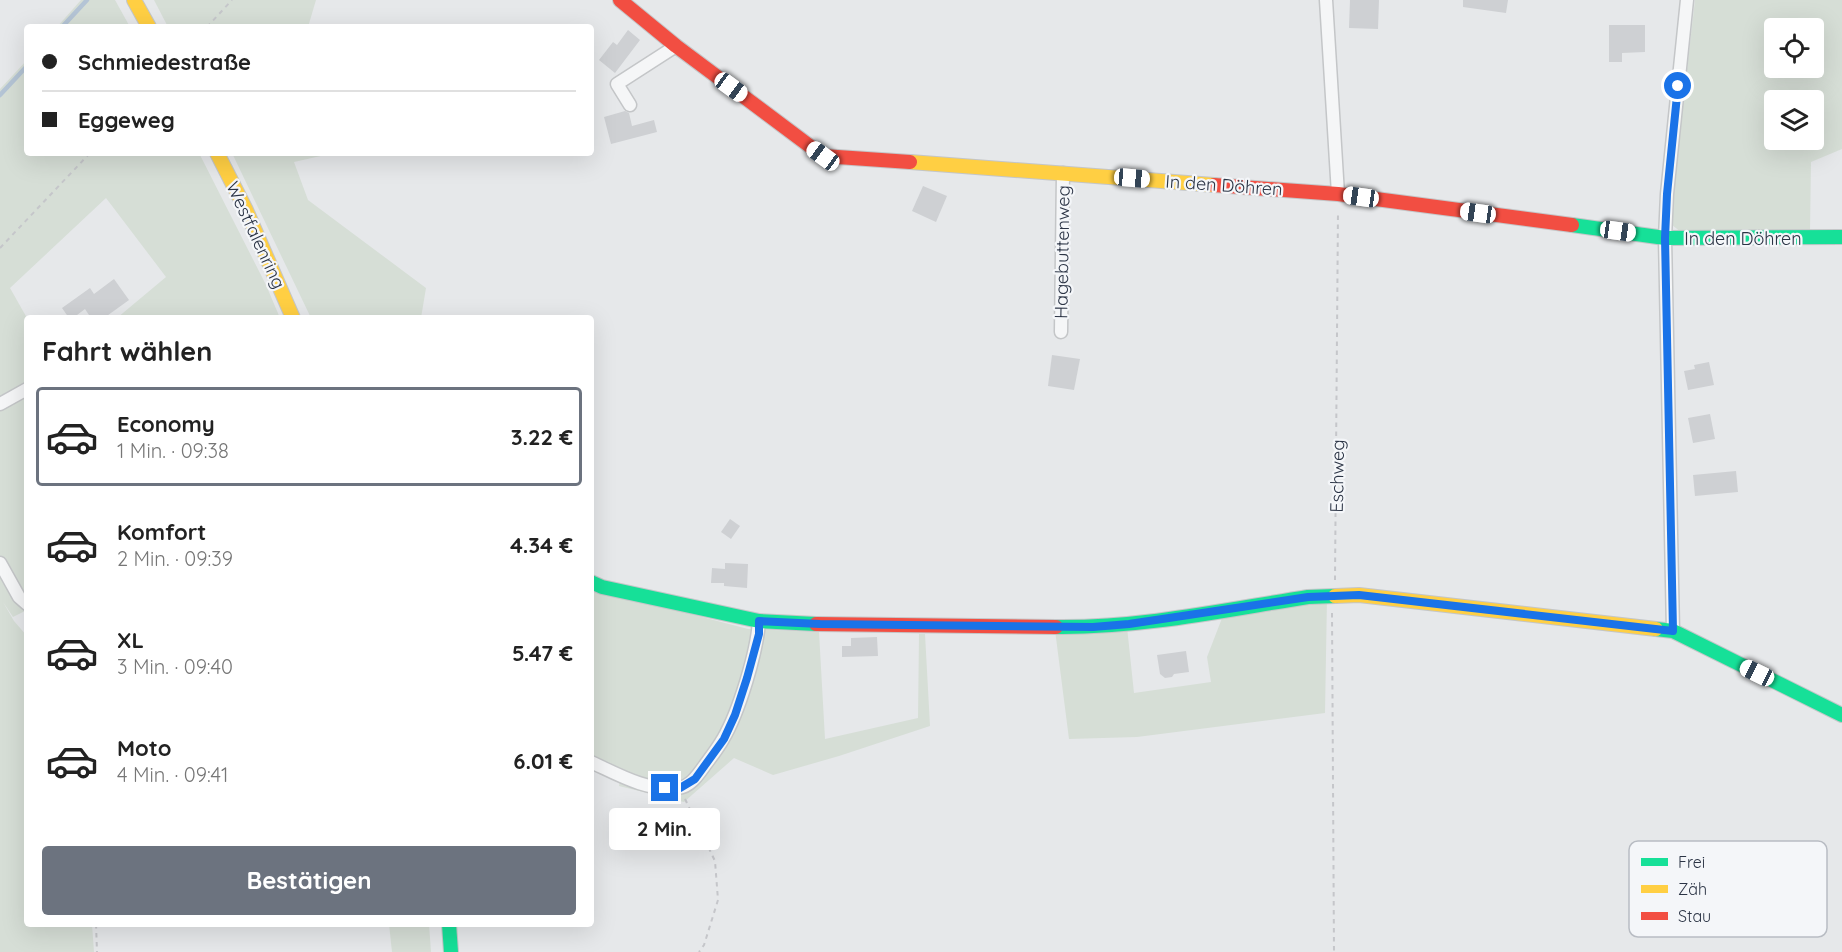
<!DOCTYPE html>
<html lang="de">
<head>
<meta charset="utf-8">
<style>
  body { margin:0; font-family:Quicksand,sans-serif; background:#f2f2f2; color:#222; height:100vh; display:flex; flex-direction:column; font-size:22px; white-space:nowrap }
  * { box-sizing:border-box; margin:0 }
  p { font-size:20px; color:#767676 }
  .icon { flex:none; width:33px; height:33px; fill:none; stroke:currentColor; stroke-width:2; stroke-linecap:round; stroke-linejoin:round }
  .map { position:relative; flex:1; overflow:hidden }
  .drawer { position:absolute; left:24px; top:315px; width:570px; height:612px; display:flex; flex-direction:column; background:#fff; border-radius:6px; box-shadow:0 6px 24px #0002 }
  .drawer>* { flex:none }
  .guide { position:absolute; left:24px; top:24px; width:570px; height:132px; border-radius:6px; box-shadow:0 6px 24px #0002; display:grid; align-content:center; height:132px; padding:0 18px; background:#fff }
  .buttons { position:absolute; left:1764px; top:18px; display:grid; gap:12px }
  .buttons a { display:grid; place-items:center; width:60px; height:60px; border-radius:6px; background:#fff; box-shadow:0 6px 24px #0002; font-size:30px }
  .end { position:absolute; width:27px; height:27px; margin:-14px; border:8px solid #1a73e8; background:#fff; box-shadow:0 0 0 3px #fff }
  .from { border-radius:50% }
  .bubble { position:absolute; height:42px; border-radius:6px; background:#fff; box-shadow:0 6px 24px #0002; font-size:20px; font-weight:700; line-height:42px; text-align:center }
  .car { position:absolute; width:18px; height:36px; margin:-18px -9px; border-radius:8px; box-shadow:0 0 4px 2px #0007; background:linear-gradient(#fff 24%,#345 0 40%,#fff 0 76%,#345 0 86%,#fff 0) }
  .guide b { display:flex; align-items:center; gap:21px; height:57px; font-size:22px }
  .guide b+b { border-top:2px solid #e0e0e0 }
  .guide i { width:15px; height:15px; background:#222 }
  ul { padding:0; list-style:none }
  li { display:flex; align-items:center; gap:18px; height:99px; margin:0 12px 9px; padding:0 6px; border:3px solid transparent; border-radius:6px }
  li div { flex:1 }
  li b { display:block; font-size:22px }
  li em { font-style:normal; font-weight:700 }
  li.current { border-color:#6c737f }
  li>.icon { width:54px; height:54px; stroke-width:1.5 }
  h2 { padding:0 18px; font-size:27px; line-height:72px }
  .button { display:flex; gap:12px; margin-top:auto; padding:12px 18px }
  .button a { flex:1; height:69px; border-radius:6px; background:#6c737f; color:#fff; font-size:24px; font-weight:700; line-height:69px; text-align:center }
  .map>svg:first-child { display:block }
  .green { fill:#d6ded6; fill-rule:evenodd }
  .lines { fill:none; stroke-linecap:round; stroke-linejoin:round }
  .stream { stroke:#b4c4d5; stroke-width:4.5 }
  .building { fill:#ced0d3 }
  .street-casing { stroke:#c4c6c8; stroke-width:15 }
  .fast-casing { stroke:#c4c6c8; stroke-width:16 }
  .slow-casing { stroke:#c4c6c8; stroke-width:16 }
  .jam-casing { stroke:#c4c6c8; stroke-width:16 }
  .path { stroke:#c5c6ca; stroke-width:2; stroke-dasharray:4.5 4.5; stroke-linecap:butt }
  .street { stroke:#f5f6f7; stroke-width:12 }
  .fast { stroke:#16e098; stroke-width:14 }
  .slow { stroke:#ffcf43; stroke-width:14 }
  .jam { stroke:#f24e42; stroke-width:14 }
  .route { stroke:#1a73e8; stroke-width:8 }
  .labels { text-anchor:middle; dominant-baseline:central; stroke-width:4.5; stroke-linejoin:round; paint-order:stroke }
  .street-label { font-size:18px; fill:#2b3445; stroke:#f4f6f9 }
  .key { fill:#f4f6f9; stroke:#b8bcc3; stroke-width:1.5 }
  .key-label { font-size:16px; fill:#2b3445 }
</style>
</head>
<body>
<div class="map">
<svg width="1842" height="952" viewBox="0 0 1842 952">
  <rect width="100%" height="100%" fill="#e6e8ea"/>
  <g class="green">
    <polygon points="81,0 115,0 130,27 57,27"/>
    <polygon points="154,0 316,0 308,27 168,27"/>
    <path d="M1695,0H1842V149L1811,162L1810,232H1681L1672,225L1675,174ZM1774,28H1814V68H1774ZM1774,100H1814V140H1774Z"/>
    <polygon points="27,60 27,153 199,153 266,285 280,318 117,318 166,277 106,198 10,288 27,318 27,610 13,617 3,602 14,621 27,636 27,924 92,924 94,952 0,952 0,89"/>
    <polygon points="232,153 334,153 294,162 308,200 426,288 421,318 311,318"/>
    <polygon points="591,588 748,629 819,632 825,739 918,718 919,634 925,634 930,726 839,756 773,775 734,758 684,802 619,786 622,770 591,761"/>
    <polygon points="1327,598 1325,713 1137,737 1069,739 1055,630 1127,627 1134,693 1211,682 1207,657 1224,613"/>
    <polygon points="389,924 429,924 431,952 392,952"/>
  </g>
  <g class="lines">
    <g class="stream">
      <polyline points="62,27 87,0"/>
      <polyline points="0,95 27,66"/>
    </g>
  </g>
  <g class="building">
    <polygon points="1350,0 1379,0 1378,29 1349,28"/>
    <polygon points="1463,0 1508,0 1506,13 1463,7"/>
    <polygon points="1609,25 1645,25 1645,52 1622,53 1622,62 1609,62"/>
    <polygon points="628,30 640,40 615,73 599,60 613,42 617,45"/>
    <polygon points="625,111 629,113 632,126 654,120 657,132 611,144 604,117"/>
    <polygon points="923,186 947,196 936,222 912,211"/>
    <polygon points="114,279 129,300 104,318 91,318 85,309 73,318 69,318 62,308 90,288 94,294"/>
    <polygon points="1052,355 1080,359 1074,390 1048,386"/>
    <polygon points="1709,362 1714,385 1688,390 1684,371 1695,369 1694,365"/>
    <polygon points="1710,414 1715,439 1693,443 1688,418"/>
    <polygon points="1736,471 1738,492 1695,496 1693,475"/>
    <polygon points="730,519 740,526 731,539 721,532"/>
    <polygon points="725,563 748,564 747,588 724,586 724,583 711,583 712,568 725,569"/>
    <polygon points="877,637 878,656 842,657 842,646 851,646 851,638"/>
    <polygon points="1186,651 1189,672 1174,674 1172,677 1165,678 1160,674 1157,655"/>
  </g>
  <g class="lines">
    <g class="street-casing">
      <g id="street">
        <polyline points="1326,0 1338,194"/>
        <polyline points="630,105 617,84 676,46"/>
        <polyline points="1061,332 1063,173"/>
        <polyline points="0,404 27,389"/>
        <polyline points="0,563 19,597 27,604"/>
        <polyline points="1673,631 1665,238 1667,194 1687,0"/>
        <path d="M591,762C617,774 648,792 678,788C690,787 698,775 705,765C711,757 718,748 723,739C739,712 757,652 759,621"/>
      </g>
    </g>
    <g class="fast-casing">
      <g id="fast">
        <polyline points="1572,225 1665,238 1842,237"/>
        <polyline points="591,582 602,587 759,621 816,624"/>
        <path d="M1056,627C1141,628 1225,610 1308,597L1335,596"/>
        <polyline points="1656,629 1673,631 1842,715"/>
        <polyline points="449,924 451,952"/>
      </g>
    </g>
    <g class="slow-casing">
      <g id="slow">
        <polyline points="134,0 149,27"/>
        <polyline points="217,153 246,210 293,318"/>
        <polyline points="910,162 1214,185"/>
        <polyline points="1335,596 1359,595 1656,629"/>
      </g>
    </g>
    <g class="jam-casing">
      <g id="jam">
        <polyline points="620,0 676,46 823,156 910,162"/>
        <polyline points="1214,185 1338,194 1572,225"/>
        <polyline points="816,624 1056,627"/>
      </g>
    </g>
    <g class="path">
      <polyline points="207,27 232,0"/>
      <polyline points="0,248 90,153"/>
      <polyline points="1335,580 1338,211"/>
      <polyline points="1332,613 1334,952"/>
      <polyline points="685,799 715,861 718,900 704,945 699,952"/>
      <polyline points="96,924 97,952"/>
    </g>
    <use href="#street" class="street"/>
    <use href="#fast" class="fast"/>
    <use href="#slow" class="slow"/>
    <use href="#jam" class="jam"/>
  </g>
  <g class="lines">
    <polyline class="route" points="665,788 680,788 695,779 724,739 735,715 747,678 759,634 759,621 820,624 1093,627 1129,624 1308,597 1359,595 1673,631 1665,238 1667,194 1678,86"/>
  </g>
  <g class="labels">
    <g class="street-label">
      <text transform="translate(1224 185) rotate(4)">In den Döhren</text>
      <text transform="translate(256 235) rotate(65)">Westfalenring</text>
      <text x="1743" y="238">In den Döhren</text>
      <text transform="translate(1062 252) rotate(-89)">Hagebuttenweg</text>
      <text transform="translate(1337 476) rotate(-89)">Eschweg</text>
    </g>
  </g>
  <rect x="1629" y="841" width="198" height="96" rx="9" class="key"/>
  <rect x="1641" y="858" width="27" height="8" fill="#16e098"/>
  <rect x="1641" y="885" width="27" height="8" fill="#ffcf43"/>
  <rect x="1641" y="912" width="27" height="8" fill="#f24e42"/>
  <g class="key-label">
    <text x="1678" y="868">Frei</text>
    <text x="1678" y="895">Zäh</text>
    <text x="1678" y="922">Stau</text>
  </g>
</svg>
<div class="buttons">
<a><svg class="icon" aria-label="locate" viewBox="0 0 24 24"><circle cx="12" cy="12" r="6"/><path d="M12 2v4M12 18v4M2 12h4M18 12h4"/></svg></a>
<a><svg class="icon" aria-label="layers" viewBox="0 0 24 24"><path d="M12 4l9 5-9 5-9-5zM3 14l9 5 9-5"/></svg></a>
</div>
<i class="end from" style="left:1678px;top:86px"></i>
<i class="end" style="left:665px;top:788px"></i>
<div class="bubble" style="left:609px;top:808px;width:111px">2 Min.</div>
<i class="car" style="left:731px;top:87px;rotate:126deg"></i>
<i class="car" style="left:823px;top:156px;rotate:306deg"></i>
<i class="car" style="left:1132px;top:178px;rotate:95deg"></i>
<i class="car" style="left:1361px;top:197px;rotate:278deg"></i>
<i class="car" style="left:1478px;top:213px;rotate:278deg"></i>
<i class="car" style="left:1618px;top:231px;rotate:98deg"></i>
<i class="car" style="left:1757px;top:673px;rotate:296deg"></i>
<div class="guide">
<b><i class="from"></i>Schmiedestraße</b>
<b><i></i>Eggeweg</b>
</div>
<section class="drawer">
<h2>Fahrt wählen</h2>
<ul>
<li class="current"><svg class="icon" aria-label="car" viewBox="0 0 24 24"><path d="M5 17H2v-5l4-1 3-4h7l3 4 3 1v5h-3M9 17h6M6 11h13"/><circle cx="7" cy="17" r="2"/><circle cx="17" cy="17" r="2"/></svg><div><b>Economy</b><p>1 Min. · 09:38</p></div><em>3.22 €</em></li>
<li><svg class="icon" aria-label="car" viewBox="0 0 24 24"><path d="M5 17H2v-5l4-1 3-4h7l3 4 3 1v5h-3M9 17h6M6 11h13"/><circle cx="7" cy="17" r="2"/><circle cx="17" cy="17" r="2"/></svg><div><b>Komfort</b><p>2 Min. · 09:39</p></div><em>4.34 €</em></li>
<li><svg class="icon" aria-label="car" viewBox="0 0 24 24"><path d="M5 17H2v-5l4-1 3-4h7l3 4 3 1v5h-3M9 17h6M6 11h13"/><circle cx="7" cy="17" r="2"/><circle cx="17" cy="17" r="2"/></svg><div><b>XL</b><p>3 Min. · 09:40</p></div><em>5.47 €</em></li>
<li><svg class="icon" aria-label="car" viewBox="0 0 24 24"><path d="M5 17H2v-5l4-1 3-4h7l3 4 3 1v5h-3M9 17h6M6 11h13"/><circle cx="7" cy="17" r="2"/><circle cx="17" cy="17" r="2"/></svg><div><b>Moto</b><p>4 Min. · 09:41</p></div><em>6.01 €</em></li>
</ul>
<div class="button"><a>Bestätigen</a></div>
</section>
</div>
</body>
</html>
